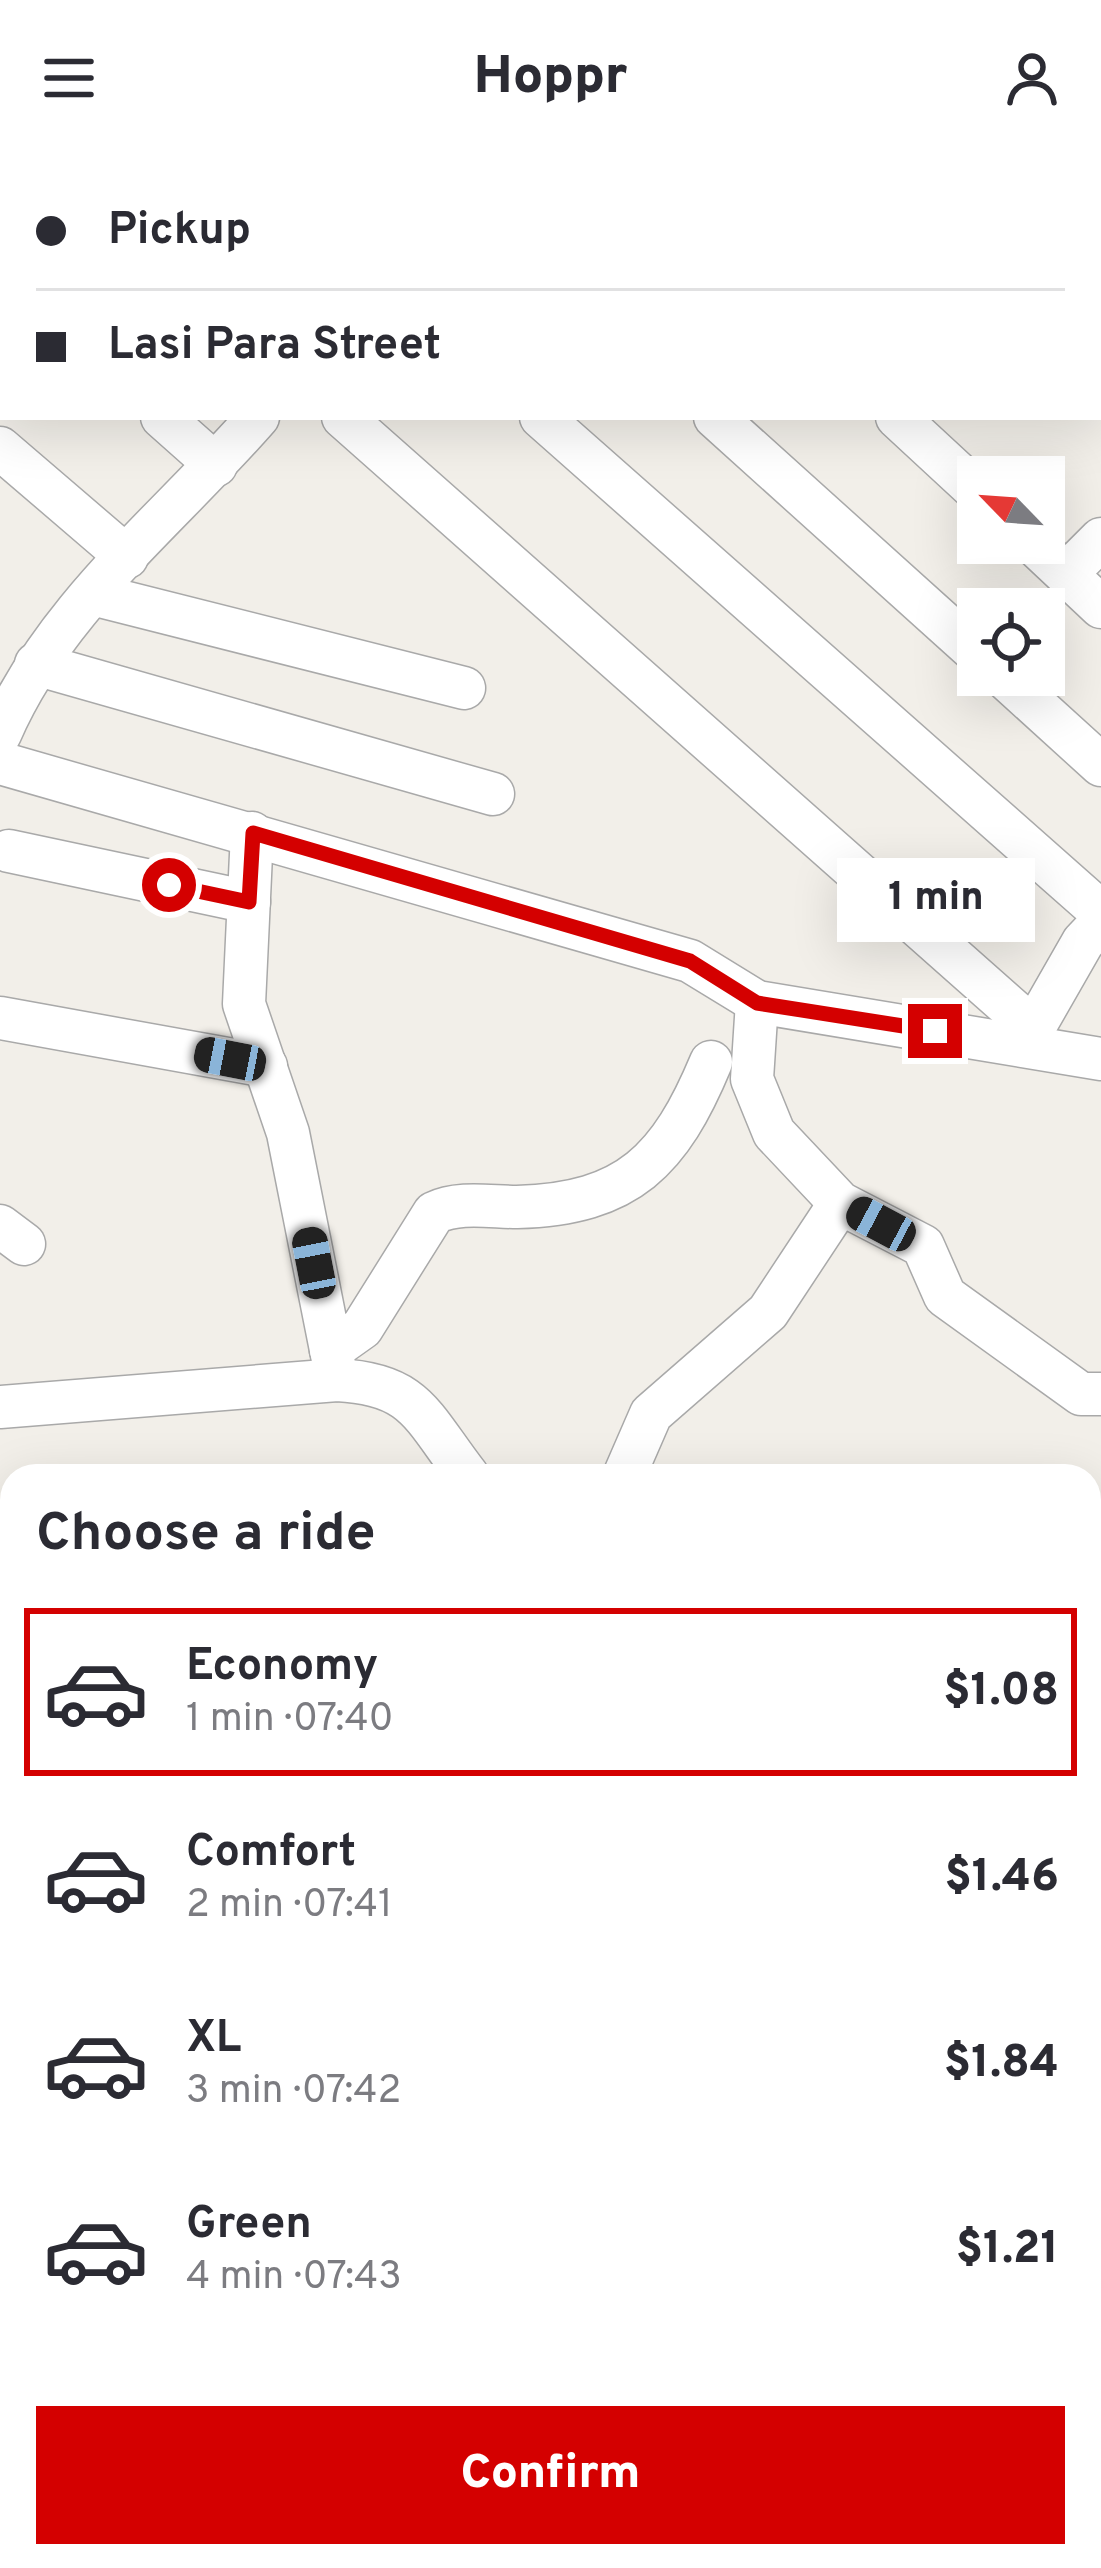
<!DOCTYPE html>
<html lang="en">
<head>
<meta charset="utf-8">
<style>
  body { margin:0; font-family:Overpass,sans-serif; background:#f2f2f3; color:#2b2b33; height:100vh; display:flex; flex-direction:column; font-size:45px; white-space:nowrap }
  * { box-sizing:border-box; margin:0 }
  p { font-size:39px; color:#7c7c81 }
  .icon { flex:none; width:66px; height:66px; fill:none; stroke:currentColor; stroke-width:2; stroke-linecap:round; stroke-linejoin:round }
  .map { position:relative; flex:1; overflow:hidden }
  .drawer { position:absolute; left:0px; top:1308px; width:1101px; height:1104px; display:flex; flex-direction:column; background:#fff; border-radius:36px 36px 0 0; box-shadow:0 12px 48px #0002 }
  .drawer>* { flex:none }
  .top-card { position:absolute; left:0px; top:0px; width:1101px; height:264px; box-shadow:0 12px 48px #0002; display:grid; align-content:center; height:264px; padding:0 36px; background:#fff }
  .needle { width:78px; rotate:295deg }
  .buttons { position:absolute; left:957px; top:300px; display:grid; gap:24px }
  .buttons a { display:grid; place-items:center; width:108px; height:108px; border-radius:0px; background:#fff; box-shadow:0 12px 48px #0002; font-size:60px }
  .end { position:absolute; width:54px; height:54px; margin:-27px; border:15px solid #d40000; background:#fff; box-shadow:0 0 0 6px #fff }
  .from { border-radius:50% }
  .bubble { position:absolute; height:84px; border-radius:0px; background:#fff; box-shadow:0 12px 48px #0002; font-size:39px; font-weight:800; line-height:84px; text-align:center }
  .car { position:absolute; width:36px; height:72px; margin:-36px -18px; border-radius:15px; box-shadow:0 0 9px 3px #0007; background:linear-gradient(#222 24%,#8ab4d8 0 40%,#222 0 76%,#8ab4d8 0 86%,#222 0) }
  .top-card b { display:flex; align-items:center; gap:42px; height:114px; font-size:45px }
  .top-card b+b { border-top:3px solid #e1e1e2 }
  .top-card i { width:30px; height:30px; background:#2b2b33 }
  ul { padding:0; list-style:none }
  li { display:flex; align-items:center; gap:36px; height:168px; margin:0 24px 18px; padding:0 12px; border:6px solid transparent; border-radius:0px }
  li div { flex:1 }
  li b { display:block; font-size:45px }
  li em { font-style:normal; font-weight:800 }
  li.active { border-color:#d40000 }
  li>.icon { width:108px; height:108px; stroke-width:1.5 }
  h2 { padding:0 36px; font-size:54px; line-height:144px }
  .cta { display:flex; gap:24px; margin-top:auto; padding:24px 36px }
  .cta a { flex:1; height:138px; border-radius:0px; background:#d40000; color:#fff; font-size:48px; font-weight:800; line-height:138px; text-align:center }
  header { display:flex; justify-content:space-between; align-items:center; height:156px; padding:0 36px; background:#fff; font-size:54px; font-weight:800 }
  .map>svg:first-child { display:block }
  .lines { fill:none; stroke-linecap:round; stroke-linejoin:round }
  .minor-casing { stroke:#a9a9a9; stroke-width:45 }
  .minor { stroke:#fff; stroke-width:42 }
  .route { stroke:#d40000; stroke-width:15 }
</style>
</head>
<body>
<header><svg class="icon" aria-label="menu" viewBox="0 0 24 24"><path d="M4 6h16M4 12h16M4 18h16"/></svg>Hoppr<svg class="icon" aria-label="person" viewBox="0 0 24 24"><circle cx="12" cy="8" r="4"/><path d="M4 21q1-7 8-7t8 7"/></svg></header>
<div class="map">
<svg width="1101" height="2412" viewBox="0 0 1101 2412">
  <rect width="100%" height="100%" fill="#f2efe9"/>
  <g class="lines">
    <g class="minor-casing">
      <g id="minor">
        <polyline points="56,0 60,3"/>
        <polyline points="245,0 248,3"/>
        <polyline points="426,0 429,3"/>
        <polyline points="817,0 820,3"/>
        <polyline points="872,3 875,0"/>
        <polyline points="0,14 3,11"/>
        <polyline points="0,120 3,123"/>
        <polyline points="1098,125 1101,123"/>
        <polyline points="162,261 216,309"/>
        <polyline points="343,261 1033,872"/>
        <polyline points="541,261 1101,756"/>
        <polyline points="715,261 978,498"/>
        <polyline points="897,261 978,336"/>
        <polyline points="0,292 127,401"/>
        <polyline points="1033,387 1101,451"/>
        <polyline points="1066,418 1101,383"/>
        <polyline points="92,438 464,532"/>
        <polyline points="36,508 493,638"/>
        <polyline points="1002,519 1101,609"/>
        <path d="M0,578C54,452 169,363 258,261"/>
        <polyline points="0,607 690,805 757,846 1101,903"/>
        <polyline points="252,677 244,848 288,977 337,1224"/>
        <polyline points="9,695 249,746"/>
        <polyline points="757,846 752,923 774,977 840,1047 923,1090 945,1140 1081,1238 1101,1238"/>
        <polyline points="0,862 266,910"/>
        <polyline points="1024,889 1083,786 1101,767"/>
        <polyline points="0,1070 24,1088"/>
        <path d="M331,1194L362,1172L434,1057C459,1045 490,1051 517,1051C629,1048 670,1004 711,906"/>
        <path d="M0,1251L337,1224C417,1228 422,1261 468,1320"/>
        <polyline points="624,1320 651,1258 768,1156 840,1047"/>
        <polyline points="1089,1575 1101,1574"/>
        <polyline points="0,1784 12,1793"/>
        <polyline points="0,1940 12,1940"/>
        <polyline points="1089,2134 1101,2129"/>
        <polyline points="1089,2307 1101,2302"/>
        <polyline points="688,2400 692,2412"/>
        <polyline points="964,2400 967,2412"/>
        <polyline points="63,2412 63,2400"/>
        <polyline points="342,2412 373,2400"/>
        <polyline points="829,2412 859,2400"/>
      </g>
    </g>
    <use href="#minor" class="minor"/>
  </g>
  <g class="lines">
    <polyline class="route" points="169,729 249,746 253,677 690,805 757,847 935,875"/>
  </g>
</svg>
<div class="buttons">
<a><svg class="needle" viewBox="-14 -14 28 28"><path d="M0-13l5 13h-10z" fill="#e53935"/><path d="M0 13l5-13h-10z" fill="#7c7c81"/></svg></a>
<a><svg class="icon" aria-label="locate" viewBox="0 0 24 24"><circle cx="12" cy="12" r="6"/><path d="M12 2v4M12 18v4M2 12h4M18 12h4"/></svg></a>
</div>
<i class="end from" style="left:169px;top:729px"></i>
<i class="end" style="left:935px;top:875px"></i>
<div class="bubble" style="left:837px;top:702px;width:198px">1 min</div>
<i class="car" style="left:230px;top:903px;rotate:281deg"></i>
<i class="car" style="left:881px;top:1068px;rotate:298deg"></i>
<i class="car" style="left:314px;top:1107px;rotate:349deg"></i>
<div class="top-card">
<b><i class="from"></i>Pickup</b>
<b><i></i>Lasi Para Street</b>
</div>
<section class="drawer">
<h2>Choose a ride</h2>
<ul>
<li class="active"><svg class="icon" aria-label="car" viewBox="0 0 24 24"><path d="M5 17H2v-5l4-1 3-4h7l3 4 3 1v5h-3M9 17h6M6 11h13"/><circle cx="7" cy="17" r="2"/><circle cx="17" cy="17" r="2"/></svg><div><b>Economy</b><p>1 min · 07:40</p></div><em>$1.08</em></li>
<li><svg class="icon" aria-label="car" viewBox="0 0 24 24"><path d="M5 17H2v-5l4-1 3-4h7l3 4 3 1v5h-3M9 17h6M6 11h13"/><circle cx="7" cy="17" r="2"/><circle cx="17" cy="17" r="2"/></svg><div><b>Comfort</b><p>2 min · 07:41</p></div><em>$1.46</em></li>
<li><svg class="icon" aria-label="car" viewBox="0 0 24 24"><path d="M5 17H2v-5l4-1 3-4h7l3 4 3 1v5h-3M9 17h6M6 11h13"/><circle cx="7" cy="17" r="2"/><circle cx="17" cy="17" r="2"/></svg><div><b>XL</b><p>3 min · 07:42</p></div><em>$1.84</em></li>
<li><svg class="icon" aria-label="car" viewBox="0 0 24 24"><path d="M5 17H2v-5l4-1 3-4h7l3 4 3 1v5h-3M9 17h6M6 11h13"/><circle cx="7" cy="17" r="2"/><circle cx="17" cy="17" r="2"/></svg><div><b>Green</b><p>4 min · 07:43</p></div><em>$1.21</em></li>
</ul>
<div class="cta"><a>Confirm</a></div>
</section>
</div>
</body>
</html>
